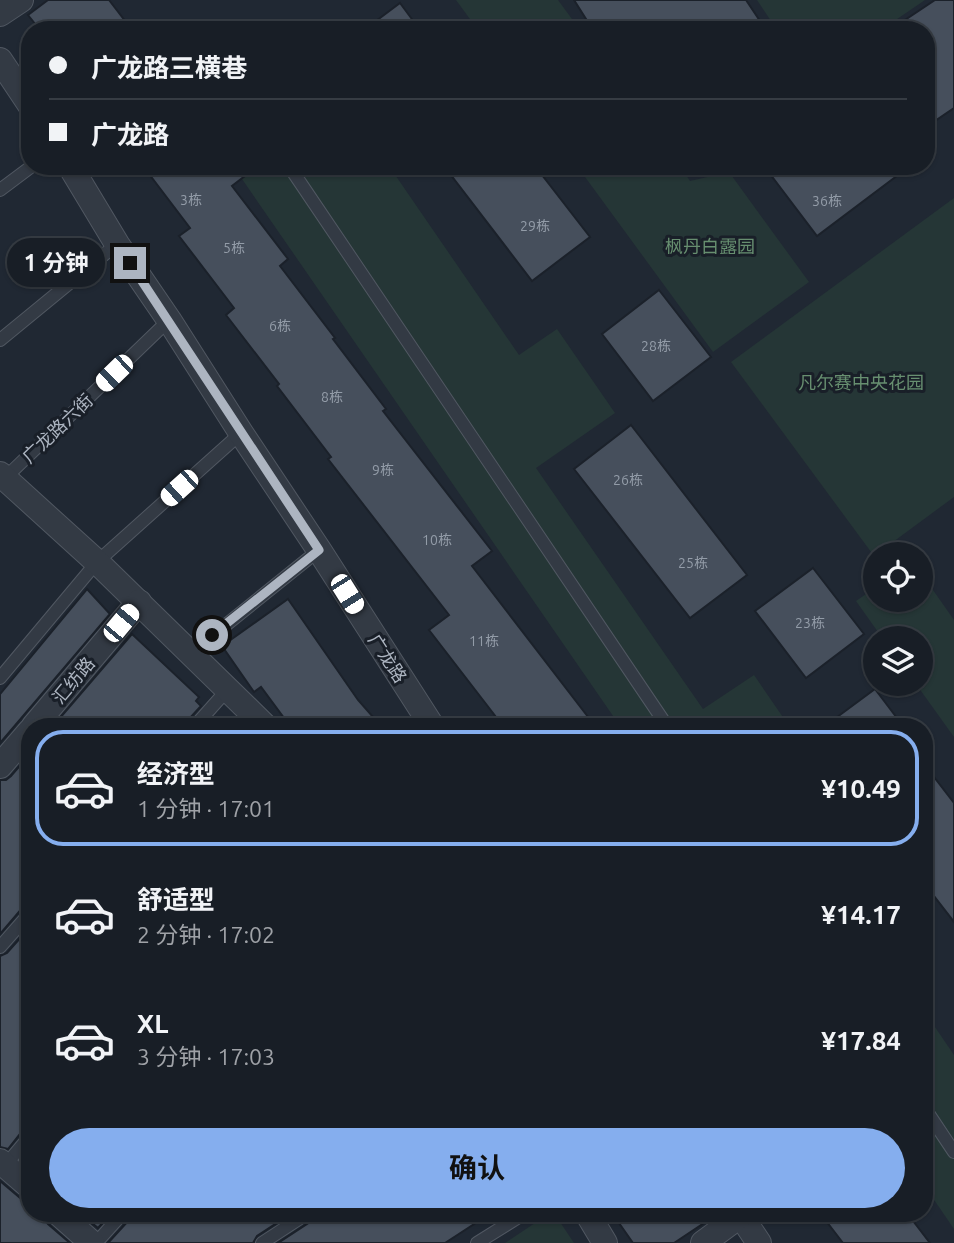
<!DOCTYPE html>
<html lang="zh">
<head>
<meta charset="utf-8">
<style>
  body { margin:0; font-family:Ubuntu,"Noto Sans SC",sans-serif; background:#252b32; color:#f1f3f6; height:100vh; display:flex; flex-direction:column; font-size:26px; white-space:nowrap }
  * { box-sizing:border-box; margin:0 }
  p { font-size:23px; color:#9fa2a7 }
  .icon { flex:none; width:38px; height:38px; fill:none; stroke:currentColor; stroke-width:2; stroke-linecap:round; stroke-linejoin:round }
  .map { position:relative; flex:1; overflow:hidden }
  .panel { position:absolute; left:21px; top:718px; width:912px; height:504px; display:flex; flex-direction:column; background:#181e26; border-radius:28px; box-shadow:0 2px 5px #0004,0 0 0 2px #363c43 }
  .panel>* { flex:none }
  .banner { position:absolute; left:21px; top:21px; width:914px; height:154px; border-radius:28px; box-shadow:0 2px 5px #0004,0 0 0 2px #363c43; display:grid; align-content:center; height:154px; padding:0 28px; background:#181e26 }
  .fabs { position:absolute; left:863px; top:542px; display:grid; gap:14px }
  .fabs a { display:grid; place-items:center; width:70px; height:70px; border-radius:50%; background:#181e26; box-shadow:0 2px 5px #0004,0 0 0 2px #363c43; font-size:35px }
  .end { position:absolute; width:32px; height:32px; margin:-16px; border:9px solid #adb5c1; background:#111; box-shadow:0 0 0 4px #111 }
  .from { border-radius:50% }
  .bubble { position:absolute; height:49px; border-radius:24px; background:#181e26; box-shadow:0 2px 5px #0004,0 0 0 2px #363c43; font-size:23px; font-weight:700; line-height:49px; text-align:center }
  .car { position:absolute; width:21px; height:42px; margin:-21px -10px; border-radius:9px; box-shadow:0 0 5px 2px #0007; background:linear-gradient(#fff 24%,#345 0 40%,#fff 0 76%,#345 0 86%,#fff 0) }
  .banner b { display:flex; align-items:center; gap:24px; height:66px; font-size:26px }
  .banner b+b { border-top:2px solid #363c43 }
  .banner i { width:18px; height:18px; background:#f1f3f6 }
  ul { padding:12px 0 0; list-style:none }
  li { display:flex; align-items:center; gap:21px; height:116px; margin:0 14px 10px; padding:0 14px; border:4px solid transparent; border-radius:28px }
  li div { flex:1 }
  li b { display:block; font-size:26px }
  li em { font-style:normal; font-weight:700 }
  li.on { border-color:#85aeee }
  li>.icon { width:63px; height:63px; stroke-width:1.5 }
  .primary-button { display:flex; gap:14px; margin-top:auto; padding:14px 28px }
  .primary-button a { flex:1; height:80px; border-radius:42px; background:#85aeee; color:#111; font-size:28px; font-weight:700; line-height:80px; text-align:center }
  .map>svg:first-child { display:block }
  .green { fill:#253636 }
  .building { fill:#464f5c; stroke:#1b212a; stroke-width:2 }
  .lines { fill:none; stroke-linecap:round; stroke-linejoin:round }
  .service-casing { stroke:#515862; stroke-width:14 }
  .minor-casing { stroke:#515862; stroke-width:26 }
  .service { stroke:#333a44; stroke-width:12 }
  .minor { stroke:#333a44; stroke-width:24 }
  .route { stroke:#adb5c1; stroke-width:9 }
  .labels { text-anchor:middle; dominant-baseline:central; stroke-width:6; stroke-linejoin:round; paint-order:stroke }
  .number-label { font-size:14px; fill:#939ca8 }
  .park-label { font-size:18px; fill:#678f70; stroke:#191f28 }
  .street-label { font-size:18px; fill:#adb5c1; stroke:#191f28 }
</style>
</head>
<body>
<div class="map">
<svg width="954" height="1243" viewBox="0 0 954 1243">
  <rect width="100%" height="100%" fill="#202833"/>
  <g class="green">
    <polygon points="456,0 558,0 580,30 478,30"/>
    <polygon points="757,0 925,0 881,30 777,30"/>
    <polygon points="233,166 389,166 519,355 557,329 615,413 536,468 703,709 754,675 789,726 620,726"/>
    <polygon points="577,166 680,166 690,181 729,172 809,282 713,352"/>
    <polygon points="954,198 954,497 874,556 731,362"/>
    <polygon points="921,573 954,620 954,737 916,684 920,684 920,639 883,639 856,601 875,588 875,600 920,600"/>
    <polygon points="924,1011 954,1055 954,1229 924,1185"/>
    <polygon points="550,1213 554,1213 574,1243 505,1243"/>
  </g>
  <g class="building">
    <polygon points="48,0 109,0 132,30 40,30 28,15"/>
    <polygon points="574,0 746,0 766,30 593,30"/>
    <polygon points="935,0 954,0 954,108 926,127 926,30 890,30"/>
    <polygon points="400,3 420,30 364,30"/>
    <polygon points="143,166 258,166 232,186 288,259 280,266 335,338 333,339 386,409 383,411 492,551 472,566 595,726 503,726 429,630 449,615 328,459 331,457 277,386 279,384 226,315 234,308 179,236 190,228"/>
    <polygon points="444,166 535,166 590,237 532,281"/>
    <polygon points="764,166 910,166 817,236"/>
    <polygon points="659,290 711,357 653,401 602,334"/>
    <polygon points="631,425 747,575 690,618 574,469"/>
    <polygon points="813,568 864,634 806,678 755,611"/>
    <polygon points="87,589 110,614 0,743 0,694"/>
    <polygon points="288,599 358,700 381,726 290,726 261,687 254,692 222,646"/>
    <polygon points="132,634 199,697 196,701 201,706 188,720 186,726 53,726"/>
    <polygon points="875,689 903,726 825,726"/>
    <polygon points="30,754 30,904 23,907 0,934 0,780 6,780 11,776"/>
    <polygon points="924,764 954,803 954,922 924,883"/>
    <polygon points="30,927 30,1127 23,1130 8,1149 0,1147 0,956 7,953"/>
    <polygon points="0,1181 20,1198 30,1202 30,1213 44,1213 44,1218 48,1224 70,1243 0,1243"/>
    <polygon points="80,1213 111,1213 98,1228"/>
    <polygon points="132,1213 292,1213 257,1236 253,1243 108,1243 130,1219"/>
    <polygon points="317,1213 491,1213 445,1243 278,1243 313,1220"/>
    <polygon points="612,1213 719,1213 674,1243 633,1243"/>
    <polygon points="820,1213 907,1213 930,1243 843,1243"/>
  </g>
  <g class="lines">
    <g class="service-casing">
      <g id="service">
        <polyline points="289,166 667,726"/>
        <polyline points="0,190 32,166"/>
        <polyline points="0,340 117,244"/>
        <polyline points="3,480 169,320"/>
        <polyline points="191,653 319,550"/>
        <polyline points="0,678 97,562 241,433"/>
        <polyline points="195,726 228,689"/>
        <polyline points="0,947 30,913"/>
        <polyline points="924,1107 954,1152"/>
        <polyline points="3,1168 30,1136"/>
        <polyline points="96,1243 123,1213"/>
        <polyline points="262,1243 308,1213"/>
        <polyline points="477,1243 525,1213"/>
      </g>
    </g>
    <g class="minor-casing">
      <g id="minor">
        <polyline points="0,14 21,0"/>
        <polyline points="0,60 30,105"/>
        <polyline points="70,166 117,244 169,320 241,433 319,550 432,726"/>
        <polyline points="0,474 97,562 265,726"/>
        <polyline points="34,726 139,602"/>
        <polyline points="0,766 30,731"/>
        <polyline points="0,1161 30,1187"/>
        <polyline points="58,1213 92,1243"/>
        <polyline points="587,1213 605,1243"/>
        <polyline points="739,1213 759,1243"/>
        <polyline points="703,1243 741,1215"/>
      </g>
    </g>
    <use href="#service" class="service"/>
    <use href="#minor" class="minor"/>
  </g>
  <g class="lines">
    <polyline class="route" points="130,263 319,550 212,635"/>
  </g>
  <g class="labels">
    <g class="number-label">
      <text x="191" y="200">3栋</text>
      <text x="827" y="201">36栋</text>
      <text x="535" y="226">29栋</text>
      <text x="234" y="248">5栋</text>
      <text x="280" y="326">6栋</text>
      <text x="656" y="346">28栋</text>
      <text x="332" y="397">8栋</text>
      <text x="383" y="470">9栋</text>
      <text x="628" y="480">26栋</text>
      <text x="437" y="540">10栋</text>
      <text x="693" y="563">25栋</text>
      <text x="810" y="623">23栋</text>
      <text x="484" y="641">11栋</text>
    </g>
    <g class="park-label">
      <text x="710" y="246">枫丹白露园</text>
      <text x="861" y="382">凡尔赛中央花园</text>
    </g>
    <g class="street-label">
      <text transform="translate(57 428) rotate(-44)">广龙路六街</text>
      <text transform="translate(388 658) rotate(57)">广龙路</text>
      <text transform="translate(73 680) rotate(-50)">汇纺路</text>
    </g>
  </g>
</svg>
<div class="fabs">
<a><svg class="icon" aria-label="locate" viewBox="0 0 24 24"><circle cx="12" cy="12" r="6"/><path d="M12 2v4M12 18v4M2 12h4M18 12h4"/></svg></a>
<a><svg class="icon" aria-label="layers" viewBox="0 0 24 24"><path d="M12 4l9 5-9 5-9-5zM3 14l9 5 9-5"/></svg></a>
</div>
<i class="end from" style="left:212px;top:635px"></i>
<i class="end" style="left:130px;top:263px"></i>
<div class="bubble" style="left:7px;top:238px;width:98px">1 分钟</div>
<i class="car" style="left:114px;top:373px;rotate:226deg"></i>
<i class="car" style="left:179px;top:488px;rotate:228deg"></i>
<i class="car" style="left:347px;top:594px;rotate:148deg"></i>
<i class="car" style="left:121px;top:623px;rotate:40deg"></i>
<div class="banner">
<b><i class="from"></i>广龙路三横巷</b>
<b><i></i>广龙路</b>
</div>
<section class="panel">
<ul>
<li class="on"><svg class="icon" aria-label="car" viewBox="0 0 24 24"><path d="M5 17H2v-5l4-1 3-4h7l3 4 3 1v5h-3M9 17h6M6 11h13"/><circle cx="7" cy="17" r="2"/><circle cx="17" cy="17" r="2"/></svg><div><b>经济型</b><p>1 分钟 · 17:01</p></div><em>¥10.49</em></li>
<li><svg class="icon" aria-label="car" viewBox="0 0 24 24"><path d="M5 17H2v-5l4-1 3-4h7l3 4 3 1v5h-3M9 17h6M6 11h13"/><circle cx="7" cy="17" r="2"/><circle cx="17" cy="17" r="2"/></svg><div><b>舒适型</b><p>2 分钟 · 17:02</p></div><em>¥14.17</em></li>
<li><svg class="icon" aria-label="car" viewBox="0 0 24 24"><path d="M5 17H2v-5l4-1 3-4h7l3 4 3 1v5h-3M9 17h6M6 11h13"/><circle cx="7" cy="17" r="2"/><circle cx="17" cy="17" r="2"/></svg><div><b>XL</b><p>3 分钟 · 17:03</p></div><em>¥17.84</em></li>
</ul>
<div class="primary-button"><a>确认</a></div>
</section>
</div>
</body>
</html>
